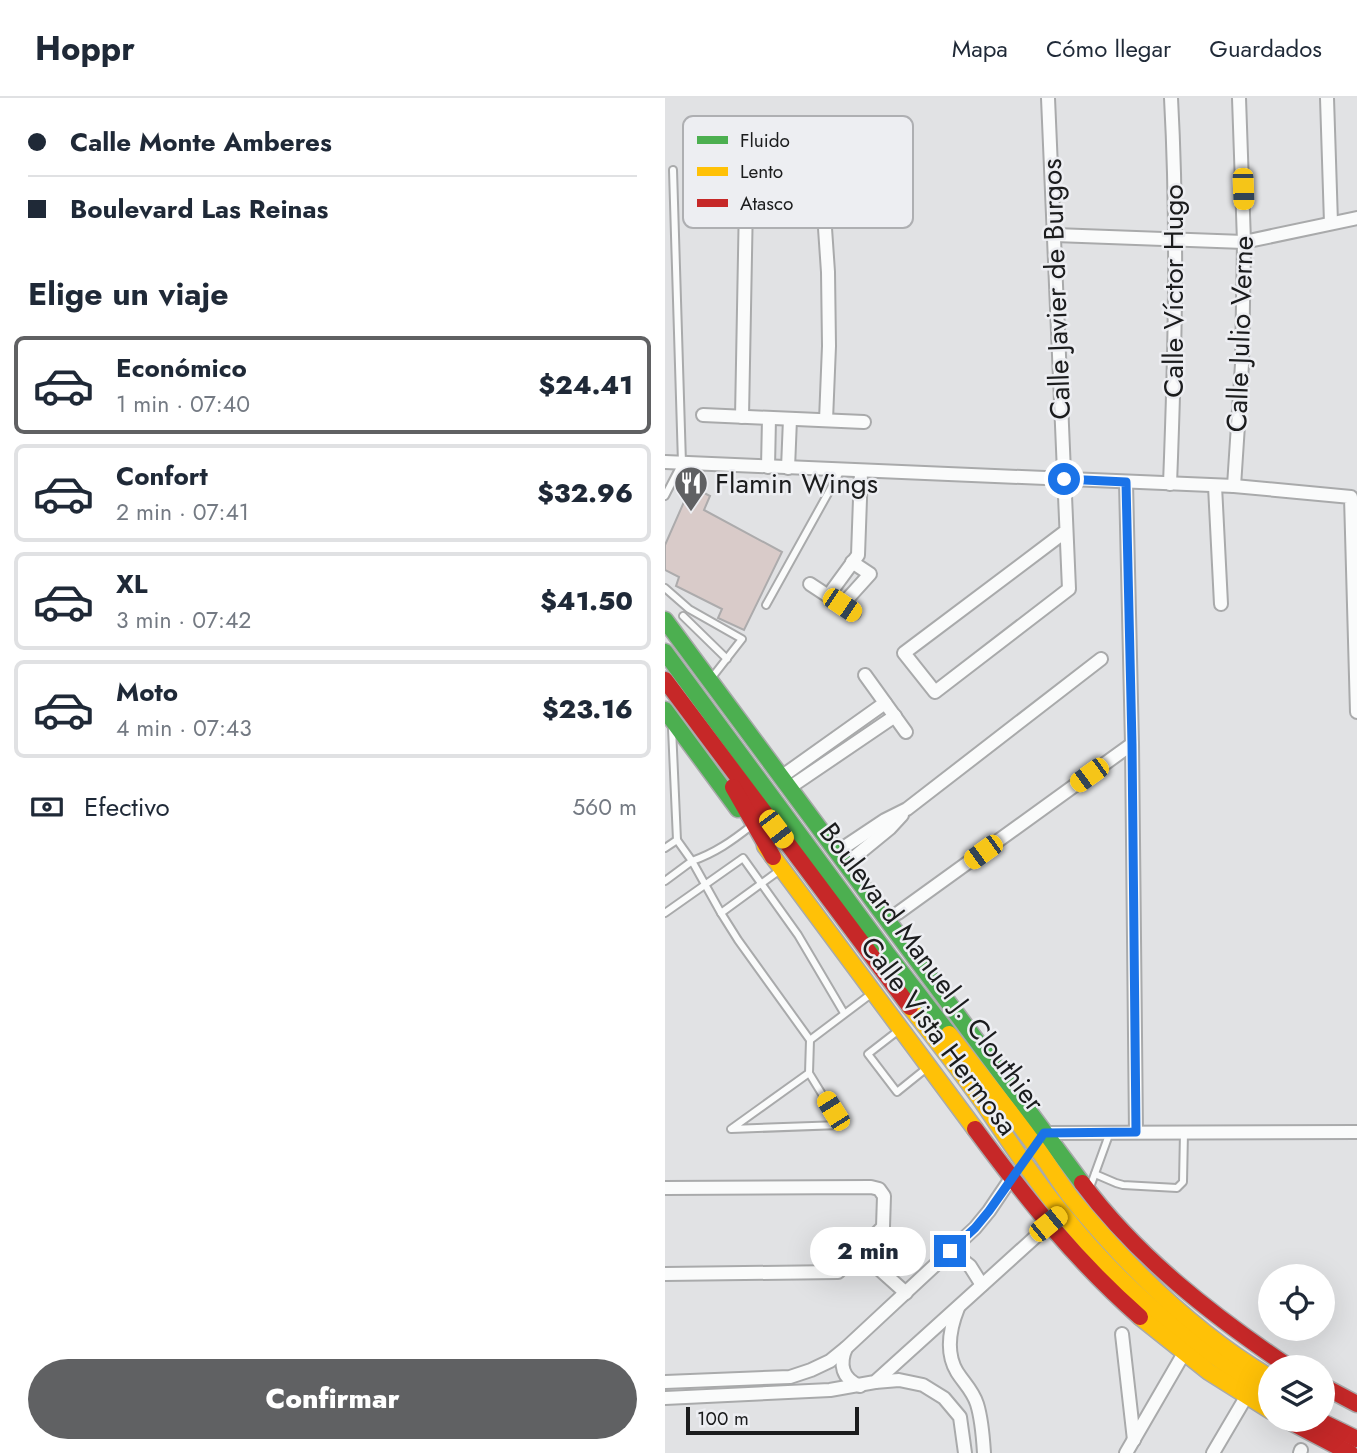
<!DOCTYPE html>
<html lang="es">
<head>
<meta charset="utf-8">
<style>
  body { margin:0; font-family:Jost,sans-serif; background:#f2f2f3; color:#1f2937; height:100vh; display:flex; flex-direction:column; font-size:26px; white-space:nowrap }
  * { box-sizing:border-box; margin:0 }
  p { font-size:23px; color:#747a83 }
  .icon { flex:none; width:38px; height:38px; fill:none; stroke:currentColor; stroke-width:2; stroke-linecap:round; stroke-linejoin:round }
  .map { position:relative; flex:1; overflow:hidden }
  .drawer { display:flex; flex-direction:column; background:#fff; width:665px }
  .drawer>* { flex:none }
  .hud { display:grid; align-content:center; height:154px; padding:0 28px; background:#fff }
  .fabs { position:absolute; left:593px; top:1166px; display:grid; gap:14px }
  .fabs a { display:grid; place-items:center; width:77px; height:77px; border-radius:50%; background:#fff; box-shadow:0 7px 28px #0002; font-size:35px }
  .scale { position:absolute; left:21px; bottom:18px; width:173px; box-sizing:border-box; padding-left:7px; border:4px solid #1b1c1d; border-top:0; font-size:19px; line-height:24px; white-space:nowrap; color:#1b1c1d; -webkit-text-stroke:5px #edeef2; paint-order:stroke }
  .end { position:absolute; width:32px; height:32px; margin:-16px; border:9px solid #1a73e8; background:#fff; box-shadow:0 0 0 4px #fff }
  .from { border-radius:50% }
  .bubble { position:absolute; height:49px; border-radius:24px; background:#fff; box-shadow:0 7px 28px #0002; font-size:23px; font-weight:800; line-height:49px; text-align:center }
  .car { position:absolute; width:21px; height:42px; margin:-21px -10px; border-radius:9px; box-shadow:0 0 5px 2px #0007; background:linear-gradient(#f5c518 24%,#345 0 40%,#f5c518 0 76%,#345 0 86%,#f5c518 0) }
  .hud b { display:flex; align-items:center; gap:24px; height:66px; font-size:26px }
  .hud b+b { border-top:2px solid #e0e1e3 }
  .hud i { width:18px; height:18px; background:#1f2937 }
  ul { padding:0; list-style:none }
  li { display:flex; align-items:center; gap:21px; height:98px; margin:0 14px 10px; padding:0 14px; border:4px solid #e0e1e3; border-radius:10px }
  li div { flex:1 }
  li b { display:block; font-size:26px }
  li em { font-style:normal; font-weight:800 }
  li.selected { border-color:#606163 }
  li>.icon { width:63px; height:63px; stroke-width:1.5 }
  h2 { padding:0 28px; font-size:32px; line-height:84px }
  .pay { display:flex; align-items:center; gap:18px; height:77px; padding:0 28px; font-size:26px }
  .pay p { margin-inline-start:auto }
  .button { display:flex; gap:14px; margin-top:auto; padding:14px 28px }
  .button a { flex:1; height:80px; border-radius:42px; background:#606163; color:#fff; font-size:28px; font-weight:800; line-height:80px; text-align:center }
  header { display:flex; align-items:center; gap:42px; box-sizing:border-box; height:98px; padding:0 35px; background:#fff; border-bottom:2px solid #e0e1e3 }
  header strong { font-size:33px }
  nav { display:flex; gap:38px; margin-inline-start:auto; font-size:24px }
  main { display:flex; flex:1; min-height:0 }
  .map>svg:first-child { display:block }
  .building { fill:#d9cbc9; stroke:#acabac; stroke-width:2 }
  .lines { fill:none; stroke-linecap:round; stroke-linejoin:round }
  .lane-casing { stroke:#a9aaab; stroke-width:10 }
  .street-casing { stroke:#a9aaab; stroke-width:16 }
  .fast-casing { stroke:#a9aaab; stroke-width:19 }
  .slow-casing { stroke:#a9aaab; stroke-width:19 }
  .jam-casing { stroke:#a9aaab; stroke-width:19 }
  .lane { stroke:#fafbfb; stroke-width:6 }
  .street { stroke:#fafbfb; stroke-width:12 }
  .fast { stroke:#4caf50; stroke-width:16 }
  .slow { stroke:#ffc107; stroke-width:16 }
  .jam { stroke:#c62828; stroke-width:16 }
  .route { stroke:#1a73e8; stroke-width:9 }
  .labels { text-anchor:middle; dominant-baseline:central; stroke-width:5; stroke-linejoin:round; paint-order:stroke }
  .street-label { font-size:28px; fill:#1b1c1d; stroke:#edeef2 }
  .poi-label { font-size:28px; fill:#1b1c1d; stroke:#edeef2; text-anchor:start }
  .key { fill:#edeef2; stroke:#aeafb2; stroke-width:2 }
  .key-label { font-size:19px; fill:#1b1c1d }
</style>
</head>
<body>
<header>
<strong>Hoppr</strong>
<nav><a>Mapa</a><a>Cómo llegar</a><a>Guardados</a></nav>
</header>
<main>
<section class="drawer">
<div class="hud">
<b><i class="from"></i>Calle Monte Amberes</b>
<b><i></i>Boulevard Las Reinas</b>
</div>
<h2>Elige un viaje</h2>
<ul>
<li class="selected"><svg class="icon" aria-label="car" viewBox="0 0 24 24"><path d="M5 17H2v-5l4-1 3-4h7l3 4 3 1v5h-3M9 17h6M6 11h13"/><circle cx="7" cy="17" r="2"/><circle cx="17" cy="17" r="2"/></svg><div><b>Económico</b><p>1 min · 07:40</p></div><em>$24.41</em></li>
<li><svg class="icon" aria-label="car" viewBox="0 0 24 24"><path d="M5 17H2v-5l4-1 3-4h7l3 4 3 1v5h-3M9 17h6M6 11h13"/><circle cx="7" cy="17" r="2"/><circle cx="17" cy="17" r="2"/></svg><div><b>Confort</b><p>2 min · 07:41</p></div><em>$32.96</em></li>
<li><svg class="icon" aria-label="car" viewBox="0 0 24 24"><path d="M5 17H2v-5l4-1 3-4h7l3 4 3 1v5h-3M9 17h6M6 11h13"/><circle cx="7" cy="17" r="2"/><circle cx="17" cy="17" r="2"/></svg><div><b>XL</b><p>3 min · 07:42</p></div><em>$41.50</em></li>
<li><svg class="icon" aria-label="car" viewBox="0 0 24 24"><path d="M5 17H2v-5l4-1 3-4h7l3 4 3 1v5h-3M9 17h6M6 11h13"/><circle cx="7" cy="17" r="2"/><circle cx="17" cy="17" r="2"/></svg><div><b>Moto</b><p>4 min · 07:43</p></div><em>$23.16</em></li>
</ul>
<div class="pay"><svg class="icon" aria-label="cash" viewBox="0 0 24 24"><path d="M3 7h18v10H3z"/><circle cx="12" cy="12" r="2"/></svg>Efectivo<p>560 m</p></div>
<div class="button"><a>Confirmar</a></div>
</section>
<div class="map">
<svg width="692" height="1355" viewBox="0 0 692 1355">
  <rect width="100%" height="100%" fill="#e1e2e4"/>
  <polygon class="building" points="26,388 45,398 39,412 117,454 79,532 53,520 57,511 11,488 14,479 0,472 0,447"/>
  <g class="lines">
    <g class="lane-casing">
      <g id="lane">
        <polyline points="0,398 17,365 8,72"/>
        <polyline points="0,490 24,511 77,541 45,582"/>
        <polyline points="101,507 176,372"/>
        <polyline points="18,518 62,561"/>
        <polyline points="0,750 12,742"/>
        <polyline points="115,772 56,815 73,842 145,942 206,896"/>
        <polyline points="0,783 27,763 12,742 7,630"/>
        <polyline points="0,815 78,760 133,837 179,915"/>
        <path d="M56,815L27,763C50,755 67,743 86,728"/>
        <polyline points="234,932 203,956 232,994 263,969"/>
        <polyline points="144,975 66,1031 176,1027 144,975 145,942"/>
        <polyline points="430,1076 451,1085 458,1087 512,1090 518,1084 519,1034"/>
        <polyline points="424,1092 445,1034"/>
      </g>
    </g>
    <g class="street-casing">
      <g id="street">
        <polyline points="383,0 404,491 270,594 239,555 401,433"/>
        <polyline points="662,0 666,125"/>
        <polyline points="158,101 163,174 164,248 161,322"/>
        <polyline points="390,137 579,144 692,120"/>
        <polyline points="38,317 199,324"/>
        <polyline points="77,319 81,103 198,100"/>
        <polyline points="0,364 569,388 686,399 692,614"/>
        <polyline points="103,369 104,320"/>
        <polyline points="123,370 125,321"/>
        <polyline points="461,384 467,646 471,1034"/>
        <path d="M505,386C510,257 513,128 506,0"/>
        <polyline points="550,388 556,506"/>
        <polyline points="569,388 577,266 579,144 574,0"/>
        <polyline points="145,486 189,515"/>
        <polyline points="163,498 193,457 196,373"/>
        <polyline points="177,507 205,476 187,464"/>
        <polyline points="200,577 241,634"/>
        <polyline points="116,679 220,605"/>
        <polyline points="124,690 230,618"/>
        <polyline points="172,754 220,722 242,711 436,561"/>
        <polyline points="181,766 225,730 237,717"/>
        <polyline points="233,815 467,646"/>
        <polyline points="376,1039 379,1035 692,1034"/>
        <polyline points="0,1090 206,1089 214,1091 219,1098 218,1129 173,1174 0,1176"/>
        <polyline points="194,1153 241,1195"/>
        <polyline points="286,1153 305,1168 317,1187"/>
        <path d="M293,1210C285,1230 280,1254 292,1274C299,1285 308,1293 312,1306C317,1322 318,1339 319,1355"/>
        <polyline points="457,1236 469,1342"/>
        <path d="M181,1250C174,1266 177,1281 195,1288"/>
        <polyline points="0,1284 125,1279 146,1272 165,1263 181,1250 310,1130 324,1113 349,1076"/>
        <polyline points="210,1284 234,1282 258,1287 279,1300 295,1319 300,1355"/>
        <polyline points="0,1300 165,1292 210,1284 388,1123"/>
        <polyline points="461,1355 519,1255"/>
        <polyline points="548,1355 581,1299"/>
        <polyline points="635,1355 636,1352"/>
      </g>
    </g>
    <g class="fast-casing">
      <g id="fast">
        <polyline points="0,522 417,1085"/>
        <polyline points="0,554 223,857 284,936"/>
        <polyline points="0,612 73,711"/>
      </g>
    </g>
    <g class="slow-casing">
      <g id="slow">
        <polyline points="100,748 310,1031"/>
        <path d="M245,909C269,939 293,970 316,1002C342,1040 367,1079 397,1115C455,1188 526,1248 606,1295"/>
        <path d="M284,936C313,973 342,1009 369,1046C384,1066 396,1088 412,1107C467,1173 531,1236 606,1280"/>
        <polyline points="475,1219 544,1274 606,1313"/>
      </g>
    </g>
    <g class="jam-casing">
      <g id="jam">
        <polyline points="0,582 245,909"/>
        <polyline points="68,689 108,759"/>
        <path d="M310,1031C361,1100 410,1162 475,1219"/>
        <path d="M417,1085C472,1159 548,1218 624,1269"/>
        <polyline points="658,1288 692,1306"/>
        <polyline points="620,1321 685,1355"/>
        <polyline points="651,1321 692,1341"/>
      </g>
    </g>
    <use href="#lane" class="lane"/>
    <use href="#street" class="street"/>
    <use href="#fast" class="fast"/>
    <use href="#slow" class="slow"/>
    <use href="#jam" class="jam"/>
  </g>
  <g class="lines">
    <polyline class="route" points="285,1153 310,1130 324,1113 379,1035 471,1034 467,646 461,384 399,381"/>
  </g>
  <defs>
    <g id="restaurant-pin" transform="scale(1.75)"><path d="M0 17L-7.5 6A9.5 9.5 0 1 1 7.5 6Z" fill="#606163" stroke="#edeef2"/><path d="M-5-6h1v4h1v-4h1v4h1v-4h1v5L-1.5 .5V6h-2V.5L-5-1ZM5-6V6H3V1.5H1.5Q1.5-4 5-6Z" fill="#fff"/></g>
  </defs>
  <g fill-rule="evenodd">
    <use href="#restaurant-pin" x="26" y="385"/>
  </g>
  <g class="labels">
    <g class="street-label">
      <text transform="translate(391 191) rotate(-92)">Calle Javier de Burgos</text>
      <text transform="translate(508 193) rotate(-90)">Calle Víctor Hugo</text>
      <text transform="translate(575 236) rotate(-88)">Calle Julio Verne</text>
      <text transform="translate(267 869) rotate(53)">Boulevard Manuel J. Clouthier</text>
      <text transform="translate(274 938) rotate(53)">Calle Vista Hermosa</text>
    </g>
    <g class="poi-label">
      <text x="50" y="385">Flamin Wings</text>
    </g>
  </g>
  <rect x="18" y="18" width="230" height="112" rx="10" class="key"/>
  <rect x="32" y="38" width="31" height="8" fill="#4caf50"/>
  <rect x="32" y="69" width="31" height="9" fill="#ffc107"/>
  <rect x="32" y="101" width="31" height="8" fill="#c62828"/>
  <g class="key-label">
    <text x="75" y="49">Fluido</text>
    <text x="75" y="80">Lento</text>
    <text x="75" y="112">Atasco</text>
  </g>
</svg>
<div class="fabs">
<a><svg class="icon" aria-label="locate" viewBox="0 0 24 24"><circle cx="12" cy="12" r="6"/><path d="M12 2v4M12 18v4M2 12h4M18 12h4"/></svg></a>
<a><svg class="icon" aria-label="layers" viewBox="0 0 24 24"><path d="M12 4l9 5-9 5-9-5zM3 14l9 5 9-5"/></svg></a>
</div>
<div class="scale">100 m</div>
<i class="end from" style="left:399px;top:381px"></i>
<i class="end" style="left:285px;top:1153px"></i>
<div class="bubble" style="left:145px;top:1129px;width:116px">2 min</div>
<i class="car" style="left:578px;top:91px;rotate:178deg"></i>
<i class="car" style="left:177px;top:507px;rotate:124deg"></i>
<i class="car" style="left:424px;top:677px;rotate:234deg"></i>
<i class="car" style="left:111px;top:731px;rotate:143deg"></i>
<i class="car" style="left:318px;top:754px;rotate:234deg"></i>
<i class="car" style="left:168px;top:1013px;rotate:328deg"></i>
<i class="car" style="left:383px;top:1126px;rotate:51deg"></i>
</div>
</main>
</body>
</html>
